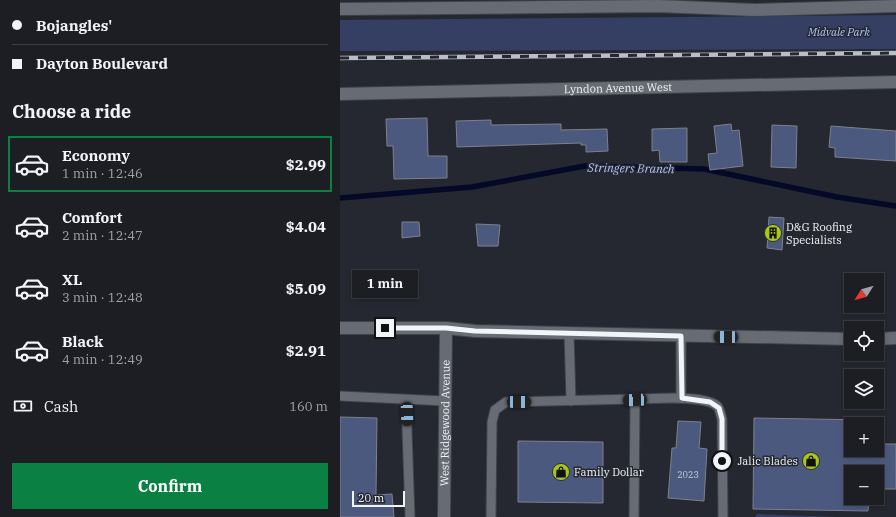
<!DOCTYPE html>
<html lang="en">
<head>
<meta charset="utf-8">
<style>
  body { margin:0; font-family:"IBM Plex Serif",serif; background:#25272c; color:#f1f3f6; height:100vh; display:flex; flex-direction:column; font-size:15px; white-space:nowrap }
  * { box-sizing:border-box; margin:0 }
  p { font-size:13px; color:#a0a2a6 }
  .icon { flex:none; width:22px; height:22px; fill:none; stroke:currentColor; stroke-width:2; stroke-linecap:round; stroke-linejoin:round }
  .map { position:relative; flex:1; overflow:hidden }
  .panel { display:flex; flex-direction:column; background:#1c1e24; width:340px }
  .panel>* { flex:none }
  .top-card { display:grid; align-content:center; height:88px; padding:0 12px; background:#1c1e24 }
  .needle { width:26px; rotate:233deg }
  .fabs { position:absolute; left:504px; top:273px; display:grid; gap:8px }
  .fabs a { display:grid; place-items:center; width:40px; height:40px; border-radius:0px; background:#1c1e24; box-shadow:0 2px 6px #0003,0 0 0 1px #3a3c41; font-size:20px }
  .scale { position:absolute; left:12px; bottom:10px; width:53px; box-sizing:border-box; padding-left:4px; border:2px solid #f1f4f9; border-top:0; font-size:11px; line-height:14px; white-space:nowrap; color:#f1f4f9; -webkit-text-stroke:3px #252830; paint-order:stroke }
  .end { position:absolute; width:18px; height:18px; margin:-9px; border:5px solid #f1f4f9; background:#111; box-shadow:0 0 0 2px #111 }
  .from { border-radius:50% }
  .bubble { position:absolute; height:28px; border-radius:0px; background:#1c1e24; box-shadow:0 2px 6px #0003,0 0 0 1px #3a3c41; font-size:13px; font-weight:700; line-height:28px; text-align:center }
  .car { position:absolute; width:12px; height:24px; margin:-12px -6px; border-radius:5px; box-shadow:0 0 3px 1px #0007; background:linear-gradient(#222 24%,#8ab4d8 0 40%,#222 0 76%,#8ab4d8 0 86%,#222 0) }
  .top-card b { display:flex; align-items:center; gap:14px; height:38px; font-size:15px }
  .top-card b+b { border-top:1px solid #3a3c41 }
  .top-card i { width:10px; height:10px; background:#f1f3f6 }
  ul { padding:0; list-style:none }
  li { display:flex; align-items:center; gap:12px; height:56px; margin:0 8px 6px; padding:0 4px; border:2px solid transparent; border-radius:0px }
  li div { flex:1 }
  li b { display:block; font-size:15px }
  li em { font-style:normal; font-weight:700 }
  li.active { border-color:#0b8043 }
  li>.icon { width:36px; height:36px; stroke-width:1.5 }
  h2 { padding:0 12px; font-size:18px; line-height:48px }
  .pay { display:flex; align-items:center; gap:10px; height:44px; padding:0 12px; font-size:15px }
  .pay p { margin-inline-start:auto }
  .action { display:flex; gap:8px; margin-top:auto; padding:8px 12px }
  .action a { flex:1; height:46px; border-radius:0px; background:#0b8043; color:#fff; font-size:16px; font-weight:700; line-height:46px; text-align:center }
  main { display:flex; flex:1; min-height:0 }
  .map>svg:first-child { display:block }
  .green { fill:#343f63 }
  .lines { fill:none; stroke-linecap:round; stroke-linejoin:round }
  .stream { stroke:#040928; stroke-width:5.5 }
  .building { fill:#4c597f; stroke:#7e818b }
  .lane-casing { stroke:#40434a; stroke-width:11 }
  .street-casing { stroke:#40434a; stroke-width:14 }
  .secondary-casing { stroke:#40434a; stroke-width:14 }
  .lane { stroke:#676b74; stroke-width:9 }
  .street { stroke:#676b74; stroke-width:12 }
  .secondary { stroke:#676b74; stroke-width:12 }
  .rail-casing { stroke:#bbbec4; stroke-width:4.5 }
  .rail { stroke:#252830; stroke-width:3; stroke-dasharray:9; stroke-linecap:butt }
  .route { stroke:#f1f4f9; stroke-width:5 }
  .labels { text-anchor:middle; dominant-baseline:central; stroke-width:3; stroke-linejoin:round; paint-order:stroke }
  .number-label { font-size:9px; fill:#c8cdda }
  .park-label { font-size:11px; font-style:italic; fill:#b4c6fa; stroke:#252830 }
  .street-label { font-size:11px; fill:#f1f4f9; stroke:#252830 }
  .poi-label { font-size:11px; fill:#f1f4f9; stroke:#252830; text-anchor:start }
  .water-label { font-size:12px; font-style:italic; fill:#aec0f3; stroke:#252830 }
</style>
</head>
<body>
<main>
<section class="panel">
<div class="top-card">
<b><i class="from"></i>Bojangles'</b>
<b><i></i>Dayton Boulevard</b>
</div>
<h2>Choose a ride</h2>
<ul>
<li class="active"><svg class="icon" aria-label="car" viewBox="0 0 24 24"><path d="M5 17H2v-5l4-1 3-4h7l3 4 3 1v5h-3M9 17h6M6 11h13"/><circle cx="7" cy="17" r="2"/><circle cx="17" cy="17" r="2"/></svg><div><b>Economy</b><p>1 min · 12:46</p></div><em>$2.99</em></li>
<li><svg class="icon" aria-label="car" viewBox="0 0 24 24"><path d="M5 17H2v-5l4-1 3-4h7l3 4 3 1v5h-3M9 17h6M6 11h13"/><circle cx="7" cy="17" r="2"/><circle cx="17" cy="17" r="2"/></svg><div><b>Comfort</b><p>2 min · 12:47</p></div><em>$4.04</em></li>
<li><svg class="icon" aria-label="car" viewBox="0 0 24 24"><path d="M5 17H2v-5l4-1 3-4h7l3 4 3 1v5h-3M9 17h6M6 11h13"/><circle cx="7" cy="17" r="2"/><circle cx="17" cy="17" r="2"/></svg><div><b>XL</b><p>3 min · 12:48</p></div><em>$5.09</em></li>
<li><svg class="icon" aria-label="car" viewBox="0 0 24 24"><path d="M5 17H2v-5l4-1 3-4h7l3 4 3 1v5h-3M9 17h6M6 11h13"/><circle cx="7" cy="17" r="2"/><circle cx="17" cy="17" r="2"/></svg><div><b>Black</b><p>4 min · 12:49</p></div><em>$2.91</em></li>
</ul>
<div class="pay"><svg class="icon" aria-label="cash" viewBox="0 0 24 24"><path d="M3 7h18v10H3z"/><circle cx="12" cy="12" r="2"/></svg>Cash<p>160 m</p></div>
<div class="action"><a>Confirm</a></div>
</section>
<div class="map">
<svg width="556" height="517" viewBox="0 0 556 517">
  <rect width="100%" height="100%" fill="#252830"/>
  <g class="green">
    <polygon points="556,15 556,49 0,51 0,20"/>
    <polygon points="417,514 498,517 415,517"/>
  </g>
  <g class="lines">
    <polyline class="stream" points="0,198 132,187 245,166 364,169 497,197 556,206"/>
  </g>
  <g class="building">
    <polygon points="87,118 88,156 107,156 107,178 54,179 53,146 47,146 46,119"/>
    <polygon points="151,120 151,125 221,124 221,130 267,129 268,151 246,152 246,145 241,145 241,143 117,147 116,121"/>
    <polygon points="391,124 392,131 399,130 403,166 370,170 368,154 377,153 374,126"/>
    <polygon points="432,125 457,126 456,168 431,167"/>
    <polygon points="491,126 556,131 556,161 495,157 495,148 489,147"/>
    <polygon points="347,128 347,162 320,162 319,150 312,151 312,129"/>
    <polygon points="429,217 444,218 442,250 427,248"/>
    <polygon points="62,222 79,222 80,236 62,238"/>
    <polygon points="136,224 160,225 158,246 138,246"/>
    <polygon points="0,417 37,418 36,495 52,494 54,517 0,517"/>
    <polygon points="414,418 530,420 530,424 511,424 511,450 537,450 537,444 556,444 556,489 537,489 537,472 511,472 511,498 529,498 528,511 413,509"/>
    <polygon points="338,421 361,422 359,448 367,449 364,501 328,498 332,448 336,448"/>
    <polygon points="178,441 263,442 263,503 178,502"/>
  </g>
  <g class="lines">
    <g class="lane-casing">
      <g id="lane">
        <polyline points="229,333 231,401"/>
        <polyline points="341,336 341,398"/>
        <polyline points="0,396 105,401"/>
        <polyline points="66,400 70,517"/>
        <polyline points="151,517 152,422 155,410 166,402 295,399"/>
        <path d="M294,517L295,399C312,399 367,394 378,407C380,410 381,416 382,419L383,517"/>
      </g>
    </g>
    <g class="street-casing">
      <g id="street">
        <polyline points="0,9 318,6 415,10 556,6"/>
        <path id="s1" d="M0,94L556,82"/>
        <path id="s2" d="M104,517L106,328"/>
      </g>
    </g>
    <g class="secondary-casing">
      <g id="secondary">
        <polyline points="0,328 106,328 135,331 511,339"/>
        <polyline points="537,339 556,338"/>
      </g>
    </g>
    <use href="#lane" class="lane"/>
    <use href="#street" class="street"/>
    <use href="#secondary" class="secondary"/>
    <g class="rail-casing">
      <polyline id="rail" points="0,58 556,53"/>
    </g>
    <use href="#rail" class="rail"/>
  </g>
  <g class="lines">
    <polyline class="route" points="45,328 106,328 135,331 341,336 342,398 370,402 379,408 382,419 382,461"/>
  </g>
  <defs>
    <g id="building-disc" transform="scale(0.9)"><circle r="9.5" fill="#aac717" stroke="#252830"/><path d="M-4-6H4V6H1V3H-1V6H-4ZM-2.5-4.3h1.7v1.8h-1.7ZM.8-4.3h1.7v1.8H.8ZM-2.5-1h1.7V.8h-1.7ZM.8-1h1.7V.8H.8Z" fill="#111"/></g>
    <g id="shop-disc" transform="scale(0.9)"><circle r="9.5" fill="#aac717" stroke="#252830"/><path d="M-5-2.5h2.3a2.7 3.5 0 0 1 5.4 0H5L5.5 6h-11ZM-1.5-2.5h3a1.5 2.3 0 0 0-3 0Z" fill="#111"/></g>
  </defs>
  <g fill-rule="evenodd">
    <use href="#building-disc" x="433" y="233"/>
    <use href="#shop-disc" x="471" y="461"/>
    <use href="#shop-disc" x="221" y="472"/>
  </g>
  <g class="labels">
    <g class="number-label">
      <text x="348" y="474">2023</text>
    </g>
    <g class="park-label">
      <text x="499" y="32">Midvale Park</text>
    </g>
    <g class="street-label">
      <text stroke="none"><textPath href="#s1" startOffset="278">Lyndon Avenue West</textPath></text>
      <text stroke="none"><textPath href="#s2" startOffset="94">West Ridgewood Avenue</textPath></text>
    </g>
    <g class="poi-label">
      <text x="446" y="227">D&amp;G Roofing<tspan x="446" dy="13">Specialists</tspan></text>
      <text x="458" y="461" text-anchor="end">Jalic Blades</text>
      <text x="234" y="472">Family Dollar</text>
    </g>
    <g class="water-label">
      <text transform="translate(291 168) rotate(1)">Stringers Branch</text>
    </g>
  </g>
</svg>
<div class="fabs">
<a><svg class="needle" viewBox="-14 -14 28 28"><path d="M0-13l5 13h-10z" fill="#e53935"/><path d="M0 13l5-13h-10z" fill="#a0a2a6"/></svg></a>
<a><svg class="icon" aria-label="locate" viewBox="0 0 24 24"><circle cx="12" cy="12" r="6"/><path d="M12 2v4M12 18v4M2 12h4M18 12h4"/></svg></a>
<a><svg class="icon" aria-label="layers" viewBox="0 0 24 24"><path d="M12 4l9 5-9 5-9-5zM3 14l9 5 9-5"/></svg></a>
<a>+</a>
<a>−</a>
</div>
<div class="scale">20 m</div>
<i class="end from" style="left:382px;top:461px"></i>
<i class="end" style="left:45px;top:328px"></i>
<div class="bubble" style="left:12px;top:270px;width:66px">1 min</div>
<i class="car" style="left:386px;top:337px;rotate:271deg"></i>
<i class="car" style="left:295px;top:400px;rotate:268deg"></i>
<i class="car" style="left:179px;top:402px;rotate:90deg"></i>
<i class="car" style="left:67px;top:414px;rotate:178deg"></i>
</div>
</main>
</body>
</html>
